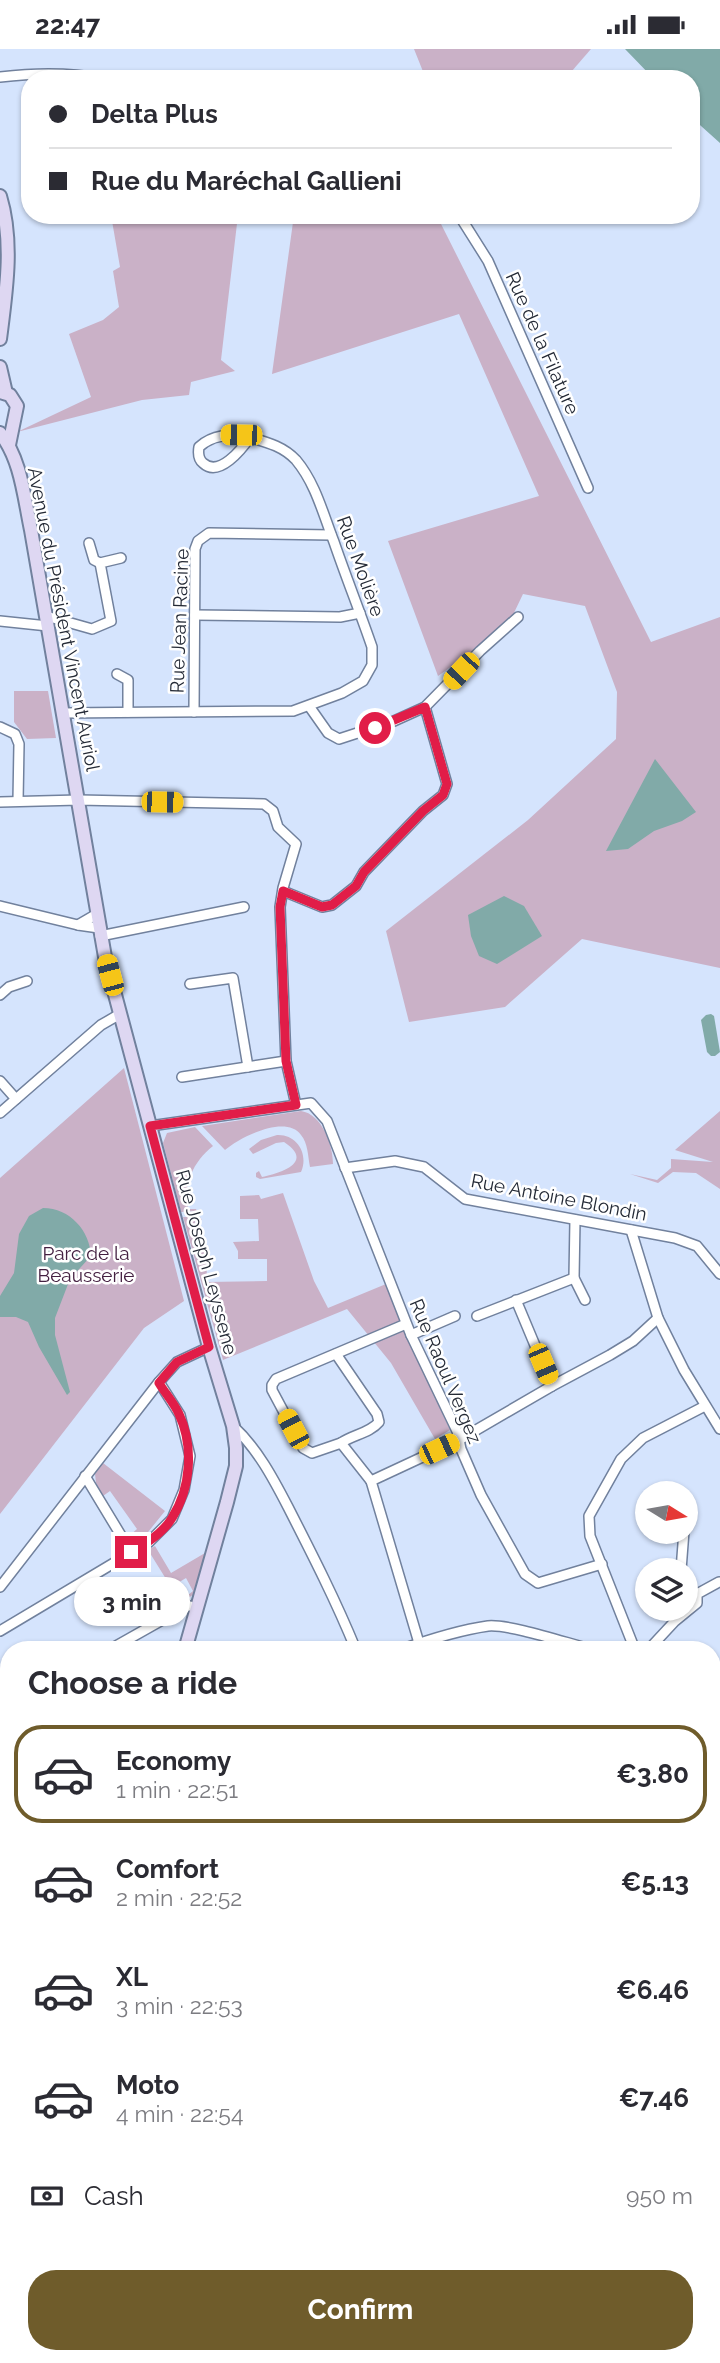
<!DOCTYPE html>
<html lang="en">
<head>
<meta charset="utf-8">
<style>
  body { margin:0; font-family:Raleway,sans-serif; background:#f7f7f7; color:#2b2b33; height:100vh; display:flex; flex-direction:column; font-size:26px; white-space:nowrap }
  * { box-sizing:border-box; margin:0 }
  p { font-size:23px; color:#7c7c81 }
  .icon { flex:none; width:38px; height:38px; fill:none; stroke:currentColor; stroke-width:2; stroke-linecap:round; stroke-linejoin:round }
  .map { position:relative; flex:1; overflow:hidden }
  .side { position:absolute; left:0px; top:1592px; width:721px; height:723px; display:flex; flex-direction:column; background:#fff; border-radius:28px 28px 0 0; box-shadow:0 2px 5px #0004 }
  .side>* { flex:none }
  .hud { position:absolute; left:21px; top:21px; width:679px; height:154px; border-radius:28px; box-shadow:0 2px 5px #0004; display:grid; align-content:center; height:154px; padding:0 28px; background:#fff }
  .needle { width:46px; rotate:101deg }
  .buttons { position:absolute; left:635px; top:1432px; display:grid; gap:14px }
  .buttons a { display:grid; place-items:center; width:63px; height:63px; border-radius:50%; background:#fff; box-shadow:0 2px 5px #0004; font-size:35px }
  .end { position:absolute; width:32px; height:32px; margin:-16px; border:9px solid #e11d48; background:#fff; box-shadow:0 0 0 4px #fff }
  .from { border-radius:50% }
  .bubble { position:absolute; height:49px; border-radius:24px; background:#fff; box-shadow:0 2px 5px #0004; font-size:23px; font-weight:700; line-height:49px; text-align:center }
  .car { position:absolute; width:21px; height:42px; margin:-21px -10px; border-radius:9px; box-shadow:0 0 5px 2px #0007; background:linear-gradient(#f5c518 24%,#345 0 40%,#f5c518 0 76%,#345 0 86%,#f5c518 0) }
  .hud b { display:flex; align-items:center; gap:24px; height:66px; font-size:26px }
  .hud b+b { border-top:2px solid #e1e1e2 }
  .hud i { width:18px; height:18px; background:#2b2b33 }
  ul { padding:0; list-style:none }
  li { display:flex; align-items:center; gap:21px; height:98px; margin:0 14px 10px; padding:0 14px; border:4px solid transparent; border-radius:28px }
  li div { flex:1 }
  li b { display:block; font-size:26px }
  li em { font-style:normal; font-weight:700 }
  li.selected { border-color:#6f5c2b }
  li>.icon { width:63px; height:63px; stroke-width:1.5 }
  h2 { padding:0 28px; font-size:32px; line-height:84px }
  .pay { display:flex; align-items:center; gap:18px; height:77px; padding:0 28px; font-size:26px }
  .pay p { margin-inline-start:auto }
  .action { display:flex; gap:14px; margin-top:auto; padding:14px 28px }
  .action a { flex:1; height:80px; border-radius:28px; background:#6f5c2b; color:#fff; font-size:28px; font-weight:700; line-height:80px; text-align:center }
  .status { display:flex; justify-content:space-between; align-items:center; height:49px; padding:0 35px; background:#fff; direction:ltr }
  .status svg { height:19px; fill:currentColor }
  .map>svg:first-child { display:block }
  .green { fill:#cab1c7 }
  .water { fill:#81aaa8 }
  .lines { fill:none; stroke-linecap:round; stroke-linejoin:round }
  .street-casing { stroke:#71819d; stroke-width:12 }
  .secondary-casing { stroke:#71819d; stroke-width:16 }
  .street { stroke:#fff; stroke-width:9 }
  .secondary { stroke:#ded7f2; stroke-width:12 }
  .route { stroke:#e11d48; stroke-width:9 }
  .labels { text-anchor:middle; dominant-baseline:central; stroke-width:5; stroke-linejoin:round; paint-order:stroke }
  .street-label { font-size:19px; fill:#242a36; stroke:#fff }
  .park-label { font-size:19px; fill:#442041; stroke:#fff }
</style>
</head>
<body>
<div class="status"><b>22:47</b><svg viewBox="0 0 49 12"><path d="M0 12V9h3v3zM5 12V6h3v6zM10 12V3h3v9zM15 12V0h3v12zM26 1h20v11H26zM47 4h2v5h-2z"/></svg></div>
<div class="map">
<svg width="720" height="2314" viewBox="0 0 720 2314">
  <rect width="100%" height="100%" fill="#d5e4fd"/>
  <g class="green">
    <polygon points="414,0 591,0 565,30 426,30"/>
    <polygon points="111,166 238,166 221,311 235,322 191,333 189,346 142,351 17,383 91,348 69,285 103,271 119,258 113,222 120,218"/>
    <polygon points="294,166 437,167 651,593 720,568 720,919 582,890 505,958 409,973 386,882 528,771 616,690 617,643 585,557 523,545 512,568 476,600 438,627 388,492 539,447 459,265 272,325"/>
    <polygon points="14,642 48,642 56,689 27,690 14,673"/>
    <polygon points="124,1019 184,1252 144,1279 0,1465 0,1129"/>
    <path d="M301,1062C322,1065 333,1096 333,1115L310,1118C308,1108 308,1094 301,1086C286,1065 240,1088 225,1101L202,1077Z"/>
    <polygon points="720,1062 720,1140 696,1124 673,1123 658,1134 630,1125 657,1131 671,1119 671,1110 713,1113 675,1101"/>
    <path d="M195,1078L213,1097C193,1113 183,1135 188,1160H196L197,1162L181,1163L163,1094L167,1084Z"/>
    <path d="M277,1086C297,1085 309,1105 301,1123L260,1130L256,1128V1124L259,1122L262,1128C281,1124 315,1113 284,1093L276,1094L253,1105L249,1100L261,1091Z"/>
    <polygon points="283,1144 314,1232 328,1259 386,1235 405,1282 450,1381 435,1390 391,1314 347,1260 223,1311 183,1168 200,1168 202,1171 195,1172 196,1193 206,1193 207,1233 267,1232 267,1210 238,1210 238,1202 233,1193 259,1192 258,1170 240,1170 240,1147 259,1146 261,1150"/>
    <polygon points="103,1414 165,1462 140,1493 134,1492 128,1488 137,1480 110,1442 103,1447 96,1434 95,1425"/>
    <polygon points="155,1497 171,1524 205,1504 196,1544 188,1549 187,1547 193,1542 186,1529 171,1538 148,1501"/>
    <polygon points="712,2209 720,2219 720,2314 500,2314 503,2306 712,2306"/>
  </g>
  <g class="water">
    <polygon points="625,0 720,0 720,94 691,68 691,30 654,30"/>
    <polygon points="655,710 696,763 682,772 654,782 628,800 606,802"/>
    <polygon points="504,847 524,857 542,887 497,915 479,907 471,887 468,866"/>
    <polygon points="711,965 714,967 720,1003 715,1007 711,1007 707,1003 701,971 706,966"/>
    <path d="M43,1159C70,1159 90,1182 91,1207L70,1230L55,1269V1286L70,1343L67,1346L39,1298L28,1273L16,1268H0V1247L14,1224L19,1185L29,1167Z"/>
  </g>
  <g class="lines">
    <g class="street-casing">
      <g id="street">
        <path d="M0,28C35,24 68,23 102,30"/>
        <polyline points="459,166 488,212 588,439"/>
        <polyline points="89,494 94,511 100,514"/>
        <polyline points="195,566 340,568 360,564"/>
        <polyline points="46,567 92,580 111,572 100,514 121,509"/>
        <polyline points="0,572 48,577"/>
        <polyline points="117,625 128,631 128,663"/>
        <polyline points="309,657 328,684 339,690 394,672 425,658 480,602 518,568"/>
        <polyline points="194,663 195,500 198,492 209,484 331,486"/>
        <path d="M63,664L293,662L342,644L363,632L372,616V598C360,563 346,528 334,493C323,465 316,435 296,411C283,397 266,393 249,388C231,384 212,386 199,398C198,404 198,410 203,414C219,429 242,400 250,388"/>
        <polyline points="0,678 15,685 19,695 18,752"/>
        <polyline points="0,753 79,751 264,755 273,762 278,778 296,795 283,839 280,858 286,1012 296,1056"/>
        <polyline points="283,842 322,858 332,856 356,837 364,823 423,762 443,746 447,735 425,658"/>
        <polyline points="0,857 78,876"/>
        <polyline points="97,865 78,876 99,879"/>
        <polyline points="100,887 244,858"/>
        <polyline points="190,935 233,929 248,1018"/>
        <polyline points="0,946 9,938 27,932"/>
        <polyline points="182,1028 286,1012"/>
        <polyline points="0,1032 16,1050"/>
        <polyline points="0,1064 101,976 120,965"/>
        <polyline points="150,1077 311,1054 327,1072 411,1286 457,1382 461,1400 481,1446 525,1525 538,1534 602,1515"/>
        <polyline points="345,1119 395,1112 424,1118 465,1150 675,1189 697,1197 720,1225"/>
        <polyline points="575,1171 574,1229 585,1251"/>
        <polyline points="631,1181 658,1269 684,1321 720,1380"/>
        <polyline points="516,1251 552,1337"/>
        <polyline points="477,1267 574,1229"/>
        <polyline points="411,1286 455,1267"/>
        <path d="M336,1305L377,1365L379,1373C370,1384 352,1386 341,1394"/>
        <path d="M233,1377C257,1399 273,1429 288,1458C312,1505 336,1552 356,1601"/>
        <polyline points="85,1427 131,1503"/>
        <polyline points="371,1432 341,1394 312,1404 303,1399 272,1341 272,1336 276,1330 406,1275"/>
        <polyline points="681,1521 684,1482"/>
        <polyline points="174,1537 187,1557 190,1557"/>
        <polyline points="0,1538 159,1333 177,1313 209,1298"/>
        <polyline points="686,1538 697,1545"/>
        <polyline points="0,1582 149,1493 172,1470 184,1441 190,1407 180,1366 159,1333"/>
        <polyline points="419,1594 371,1432 459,1391 552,1337 610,1306 633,1292 658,1269"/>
        <polyline points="109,1601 187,1557"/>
        <path d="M400,1601C428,1591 459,1581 488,1577C511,1575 569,1595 594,1601"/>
        <polyline points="635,1601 590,1487 589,1467 621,1410 643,1389 705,1357"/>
        <polyline points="644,1601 649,1600 675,1572 697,1554 697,1545 719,1533"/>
        <polyline points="0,1667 9,1663"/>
        <polyline points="712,1766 720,1769"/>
        <polyline points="712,1916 720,1916"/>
        <polyline points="712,1982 720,1973"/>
        <polyline points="712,2193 713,2203 720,2211"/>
        <polyline points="0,2227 9,2226"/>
        <polyline points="149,2306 167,2314"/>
        <polyline points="117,2314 137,2308 154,2314"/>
      </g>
    </g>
    <g class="secondary-casing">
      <g id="secondary">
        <path d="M0,147C14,193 6,243 0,290"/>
        <polyline points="0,318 6,344"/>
        <polyline points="0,343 10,346 17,357 9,396"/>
        <path d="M0,384C21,410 24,448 31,481L105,908L209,1298L233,1377L236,1399V1417L227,1453L185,1601"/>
        <polyline points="0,1892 9,1899"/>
        <polyline points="0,1987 9,1986"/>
        <polyline points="229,2314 230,2306"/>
      </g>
    </g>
    <use href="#street" class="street"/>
    <use href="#secondary" class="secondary"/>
  </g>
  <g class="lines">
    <path class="route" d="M131,1503C146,1495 163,1484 172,1469C191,1439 194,1397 179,1365C174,1354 165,1344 159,1334L177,1313L209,1298L150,1077L296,1056L286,1012L280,858L283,842L322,858L332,856L356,837L364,823L423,762L443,746L447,735L425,658L375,679"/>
  </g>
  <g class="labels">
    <g class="street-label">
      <text transform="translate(543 294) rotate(66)">Rue de la Filature</text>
      <text transform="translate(361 517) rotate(70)">Rue Molière</text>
      <text transform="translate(64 570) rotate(79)">Avenue du Président Vincent Auriol</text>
      <text transform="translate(179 572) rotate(-88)">Rue Jean Racine</text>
      <text transform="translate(559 1148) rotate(11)">Rue Antoine Blondin</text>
      <text transform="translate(207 1213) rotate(75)">Rue Joseph Leyssene</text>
      <text transform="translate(446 1322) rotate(67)">Rue Raoul Vergez</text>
    </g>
    <g class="park-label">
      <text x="86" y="1204">Parc de la<tspan x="86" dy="22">Beausserie</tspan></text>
    </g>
  </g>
</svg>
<div class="buttons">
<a><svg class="needle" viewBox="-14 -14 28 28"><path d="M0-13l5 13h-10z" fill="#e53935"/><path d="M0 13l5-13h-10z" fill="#7c7c81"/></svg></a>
<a><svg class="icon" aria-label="layers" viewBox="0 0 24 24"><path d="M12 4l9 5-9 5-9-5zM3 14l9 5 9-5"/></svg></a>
</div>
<i class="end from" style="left:375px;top:679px"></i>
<i class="end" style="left:131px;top:1503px"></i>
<div class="bubble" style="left:74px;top:1528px;width:116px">3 min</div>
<i class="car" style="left:241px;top:386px;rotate:271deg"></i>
<i class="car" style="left:461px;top:622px;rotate:223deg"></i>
<i class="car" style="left:162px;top:753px;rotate:91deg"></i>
<i class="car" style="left:110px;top:926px;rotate:345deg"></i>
<i class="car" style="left:543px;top:1315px;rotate:157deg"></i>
<i class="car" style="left:293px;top:1380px;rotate:332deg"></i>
<i class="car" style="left:439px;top:1400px;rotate:65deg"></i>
<div class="hud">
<b><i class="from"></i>Delta Plus</b>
<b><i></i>Rue du Maréchal Gallieni</b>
</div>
<section class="side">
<h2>Choose a ride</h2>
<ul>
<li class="selected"><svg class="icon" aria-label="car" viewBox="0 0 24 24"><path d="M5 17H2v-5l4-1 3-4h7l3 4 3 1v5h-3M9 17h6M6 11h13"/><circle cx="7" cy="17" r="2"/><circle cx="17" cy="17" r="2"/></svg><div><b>Economy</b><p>1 min · 22:51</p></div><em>€3.80</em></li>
<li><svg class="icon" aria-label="car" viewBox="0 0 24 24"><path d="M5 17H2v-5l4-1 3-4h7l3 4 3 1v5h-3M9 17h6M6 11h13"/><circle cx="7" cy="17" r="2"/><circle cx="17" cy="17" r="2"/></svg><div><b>Comfort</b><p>2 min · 22:52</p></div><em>€5.13</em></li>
<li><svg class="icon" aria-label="car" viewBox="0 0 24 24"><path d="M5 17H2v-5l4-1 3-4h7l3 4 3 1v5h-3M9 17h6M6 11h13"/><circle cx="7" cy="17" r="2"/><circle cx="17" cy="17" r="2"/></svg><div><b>XL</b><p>3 min · 22:53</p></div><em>€6.46</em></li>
<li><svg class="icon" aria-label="car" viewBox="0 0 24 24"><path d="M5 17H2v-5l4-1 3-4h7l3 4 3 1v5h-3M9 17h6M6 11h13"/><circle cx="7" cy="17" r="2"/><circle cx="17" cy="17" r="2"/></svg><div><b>Moto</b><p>4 min · 22:54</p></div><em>€7.46</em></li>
</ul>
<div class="pay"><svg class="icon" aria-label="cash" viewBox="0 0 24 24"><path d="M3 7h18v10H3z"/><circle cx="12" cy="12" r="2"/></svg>Cash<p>950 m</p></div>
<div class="action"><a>Confirm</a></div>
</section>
</div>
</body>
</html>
